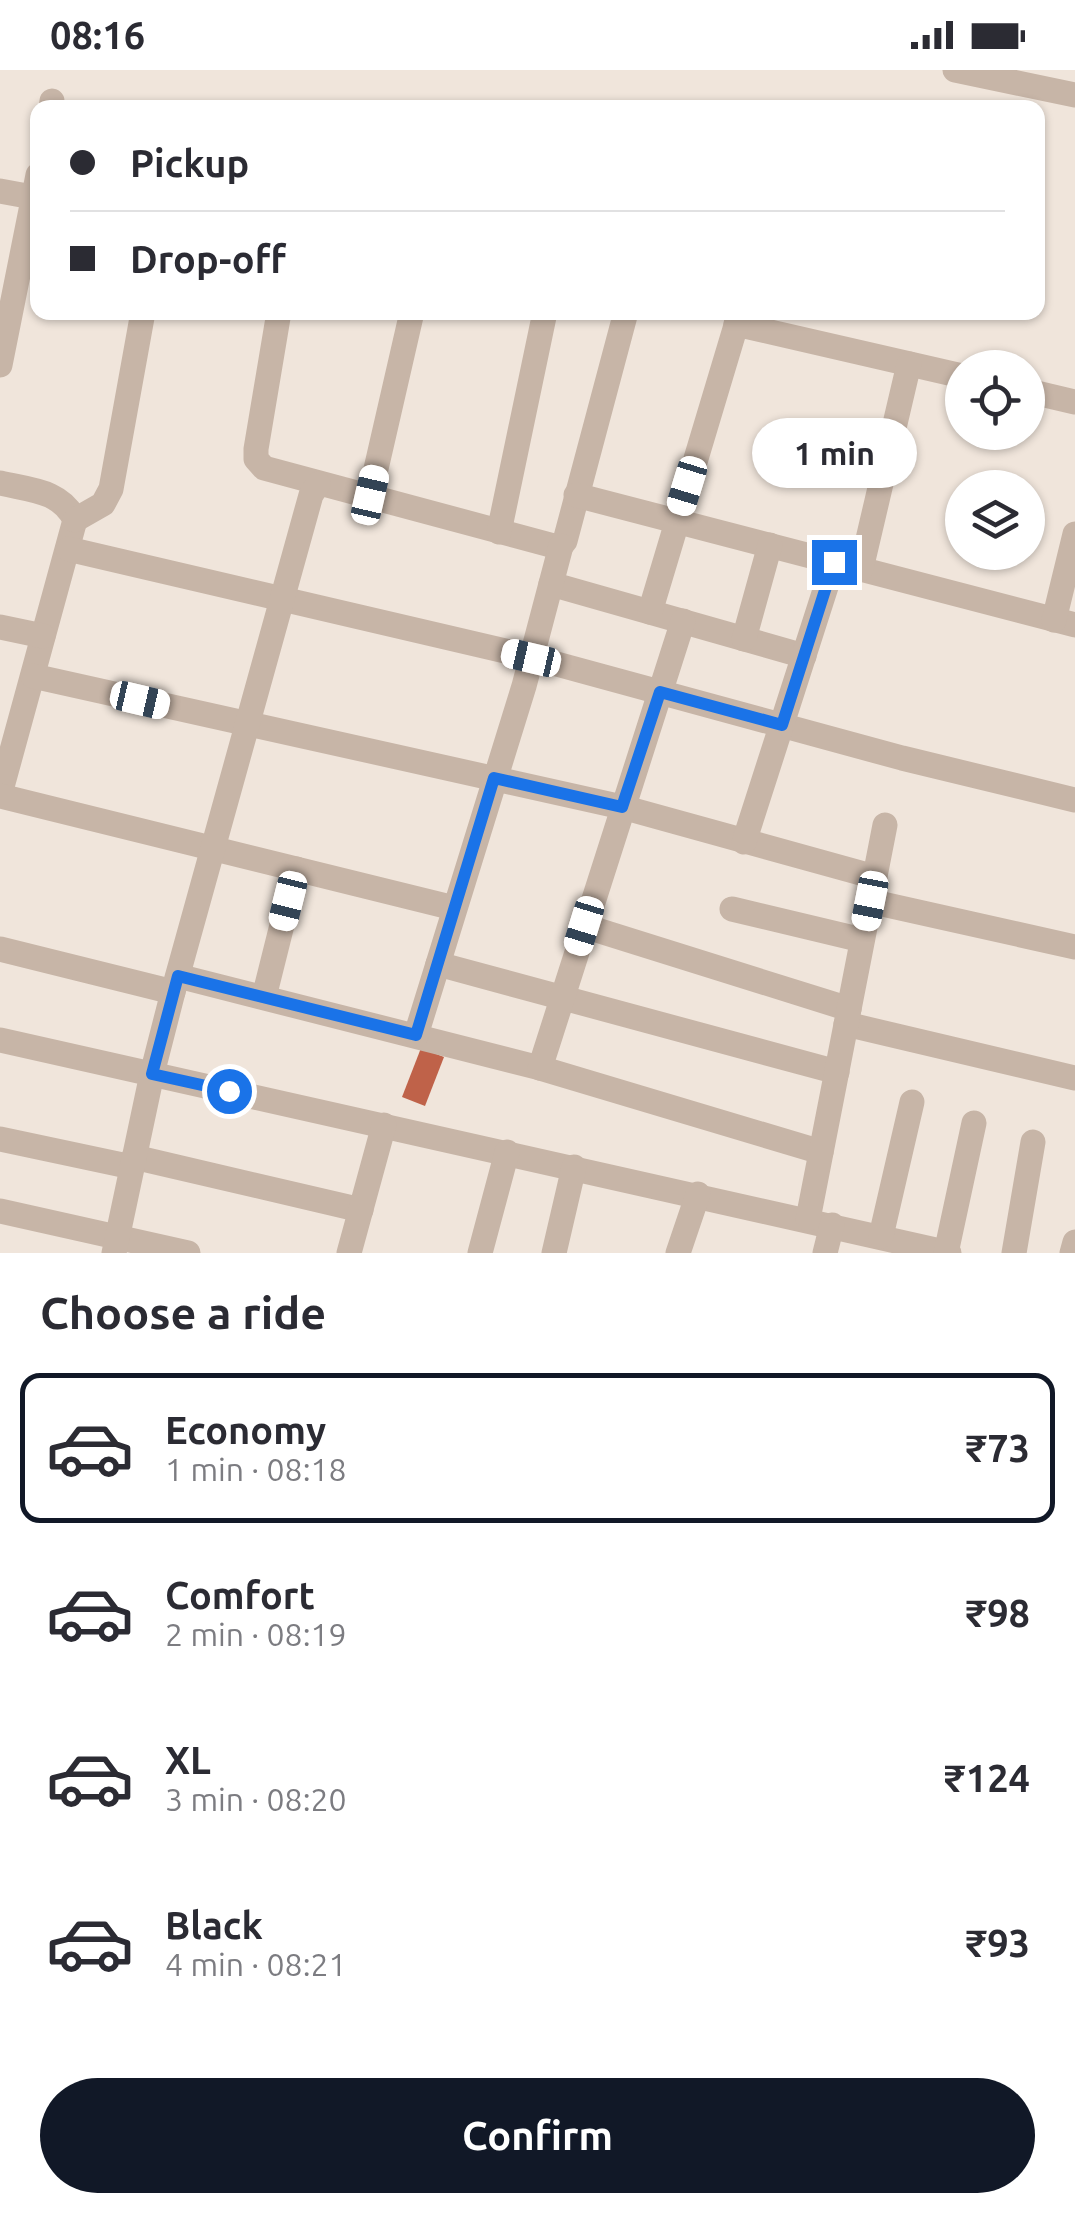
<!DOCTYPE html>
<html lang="en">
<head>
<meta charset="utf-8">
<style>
  body { margin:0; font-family:Ubuntu,sans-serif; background:#f7f7f7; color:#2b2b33; height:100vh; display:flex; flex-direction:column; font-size:38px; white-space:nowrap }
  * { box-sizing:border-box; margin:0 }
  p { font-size:32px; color:#7c7c81 }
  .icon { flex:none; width:55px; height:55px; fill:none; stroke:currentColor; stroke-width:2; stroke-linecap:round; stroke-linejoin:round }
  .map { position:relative; height:1183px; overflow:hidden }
  .details { display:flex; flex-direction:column; background:#fff; flex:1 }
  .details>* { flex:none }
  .banner { position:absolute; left:30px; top:30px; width:1015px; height:220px; border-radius:20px; box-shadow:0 2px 8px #0004; display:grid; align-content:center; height:220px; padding:0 40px; background:#fff }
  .controls { position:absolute; left:945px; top:280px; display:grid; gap:20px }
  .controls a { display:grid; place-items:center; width:100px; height:100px; border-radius:50%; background:#fff; box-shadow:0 2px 8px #0004; font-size:50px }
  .end { position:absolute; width:45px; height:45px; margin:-22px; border:12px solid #1a73e8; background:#fff; box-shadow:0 0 0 5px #fff }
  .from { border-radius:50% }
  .bubble { position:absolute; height:70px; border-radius:35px; background:#fff; box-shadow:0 2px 8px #0004; font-size:32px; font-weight:700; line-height:70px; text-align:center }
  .car { position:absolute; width:30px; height:60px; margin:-30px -15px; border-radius:12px; box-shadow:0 0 8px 2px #0007; background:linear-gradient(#fff 24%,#345 0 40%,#fff 0 76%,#345 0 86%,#fff 0) }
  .banner b { display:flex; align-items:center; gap:35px; height:95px; font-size:38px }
  .banner b+b { border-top:2px solid #e1e1e2 }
  .banner i { width:25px; height:25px; background:#2b2b33 }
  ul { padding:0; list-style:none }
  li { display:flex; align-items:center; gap:30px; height:150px; margin:0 20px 15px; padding:0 20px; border:5px solid transparent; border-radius:20px }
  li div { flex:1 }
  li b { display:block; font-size:38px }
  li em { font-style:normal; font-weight:700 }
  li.current { border-color:#111827 }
  li>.icon { width:90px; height:90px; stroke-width:1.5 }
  h2 { padding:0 40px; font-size:45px; line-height:120px }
  .button { display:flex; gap:20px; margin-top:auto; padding:20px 40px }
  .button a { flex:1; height:115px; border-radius:60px; background:#111827; color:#fff; font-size:40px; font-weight:700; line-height:115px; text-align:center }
  .status { display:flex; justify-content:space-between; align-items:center; height:70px; padding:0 50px; background:#fff; direction:ltr }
  .status svg { height:28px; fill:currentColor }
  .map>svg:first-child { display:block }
  .building { fill:#bf6249 }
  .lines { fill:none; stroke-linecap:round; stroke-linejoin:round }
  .minor { stroke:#c7b5a7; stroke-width:25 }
  .route { stroke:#1a73e8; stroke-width:12 }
</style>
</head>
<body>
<div class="status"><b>08:16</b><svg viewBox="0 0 49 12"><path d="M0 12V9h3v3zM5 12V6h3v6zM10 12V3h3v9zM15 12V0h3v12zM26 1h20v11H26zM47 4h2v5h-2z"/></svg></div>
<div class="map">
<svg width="1075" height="1183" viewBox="0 0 1075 1183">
  <rect width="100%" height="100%" fill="#f0e5db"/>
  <polygon class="building" points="421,978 444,987 425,1036 402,1027"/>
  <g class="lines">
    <g class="minor">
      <polyline points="955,0 1075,25"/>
      <polyline points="51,38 52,31"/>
      <polyline points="0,121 38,128"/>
      <polyline points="279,242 256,379 256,389 264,398 554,476 561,476 565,471 626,242"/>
      <polyline points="736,254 962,306"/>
      <polyline points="0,295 38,105"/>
      <polyline points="1028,321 1075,332"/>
      <path d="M0,413C29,420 61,420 75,450L0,724"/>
      <polyline points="370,425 412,242"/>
      <polyline points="576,425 1075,555"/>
      <polyline points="75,450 103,434 111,419 143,242"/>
      <polyline points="499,462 545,242"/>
      <polyline points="68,479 531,587 902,688 1075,730"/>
      <polyline points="861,499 909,294"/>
      <polyline points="551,514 804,586"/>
      <polyline points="650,542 740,242"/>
      <polyline points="1054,550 1075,464"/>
      <polyline points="0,557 43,566"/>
      <polyline points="744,569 770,475"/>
      <polyline points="33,606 622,737 875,807"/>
      <polyline points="0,726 454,838"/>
      <polyline points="744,772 834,492"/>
      <polyline points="869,831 1075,877"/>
      <polyline points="732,839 862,870"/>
      <polyline points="584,856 849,939"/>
      <polyline points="0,879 173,922"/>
      <polyline points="438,894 837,1002"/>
      <polyline points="178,906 540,998 821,1082"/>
      <polyline points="264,927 296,799"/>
      <polyline points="846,954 1075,1008"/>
      <polyline points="416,965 524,616 561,476"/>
      <polyline points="0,970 949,1183"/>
      <polyline points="540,998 683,551"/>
      <polyline points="0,1069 132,1097"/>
      <polyline points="134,1087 361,1140"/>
      <polyline points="0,1141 188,1183"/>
      <polyline points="808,1149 885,755"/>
      <polyline points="881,1166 912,1032"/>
      <polyline points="114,1183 152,1004 173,922 311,425 318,414"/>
      <polyline points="349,1183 384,1055"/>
      <polyline points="480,1183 507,1082"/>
      <polyline points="554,1183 574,1097"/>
      <polyline points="678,1183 698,1124"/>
      <polyline points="825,1183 832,1155"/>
      <polyline points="946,1183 974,1053"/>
      <polyline points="1014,1183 1033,1072"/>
      <polyline points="1072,1183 1075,1172"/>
    </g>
  </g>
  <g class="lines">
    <polyline class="route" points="229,1021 152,1004 178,906 416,965 494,708 622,737 660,622 782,655 834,492"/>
  </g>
</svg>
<div class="controls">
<a><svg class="icon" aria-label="locate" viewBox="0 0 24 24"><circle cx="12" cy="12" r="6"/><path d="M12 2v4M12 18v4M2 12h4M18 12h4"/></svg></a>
<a><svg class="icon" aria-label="layers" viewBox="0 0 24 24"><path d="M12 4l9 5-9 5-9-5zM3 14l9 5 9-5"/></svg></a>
</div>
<i class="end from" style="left:229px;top:1021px"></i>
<i class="end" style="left:834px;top:492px"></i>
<div class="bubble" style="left:752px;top:348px;width:165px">1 min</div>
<i class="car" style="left:687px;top:416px;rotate:197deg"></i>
<i class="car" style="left:370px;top:425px;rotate:13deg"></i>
<i class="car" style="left:531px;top:588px;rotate:283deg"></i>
<i class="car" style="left:140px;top:630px;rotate:103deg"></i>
<i class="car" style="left:288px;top:831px;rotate:194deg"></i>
<i class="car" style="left:870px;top:831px;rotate:191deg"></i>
<i class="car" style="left:584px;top:856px;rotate:197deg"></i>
<div class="banner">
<b><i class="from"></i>Pickup</b>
<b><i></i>Drop-off</b>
</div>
</div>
<section class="details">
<h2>Choose a ride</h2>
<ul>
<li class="current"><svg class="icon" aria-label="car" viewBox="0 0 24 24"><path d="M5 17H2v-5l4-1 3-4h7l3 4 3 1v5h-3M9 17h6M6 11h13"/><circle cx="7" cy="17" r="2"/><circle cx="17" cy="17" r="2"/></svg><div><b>Economy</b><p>1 min · 08:18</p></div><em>₹73</em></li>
<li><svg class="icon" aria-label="car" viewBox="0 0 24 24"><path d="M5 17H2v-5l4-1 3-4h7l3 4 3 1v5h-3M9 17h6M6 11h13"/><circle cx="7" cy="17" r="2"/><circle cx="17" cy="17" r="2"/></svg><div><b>Comfort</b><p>2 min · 08:19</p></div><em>₹98</em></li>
<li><svg class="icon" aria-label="car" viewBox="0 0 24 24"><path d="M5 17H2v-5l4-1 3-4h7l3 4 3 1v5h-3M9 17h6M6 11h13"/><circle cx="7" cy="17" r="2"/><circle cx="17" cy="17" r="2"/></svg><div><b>XL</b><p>3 min · 08:20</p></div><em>₹124</em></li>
<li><svg class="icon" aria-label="car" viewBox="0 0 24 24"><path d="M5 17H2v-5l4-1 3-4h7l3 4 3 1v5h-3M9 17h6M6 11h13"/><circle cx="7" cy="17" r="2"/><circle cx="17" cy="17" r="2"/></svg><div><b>Black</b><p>4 min · 08:21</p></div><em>₹93</em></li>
</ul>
<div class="button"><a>Confirm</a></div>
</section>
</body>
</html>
